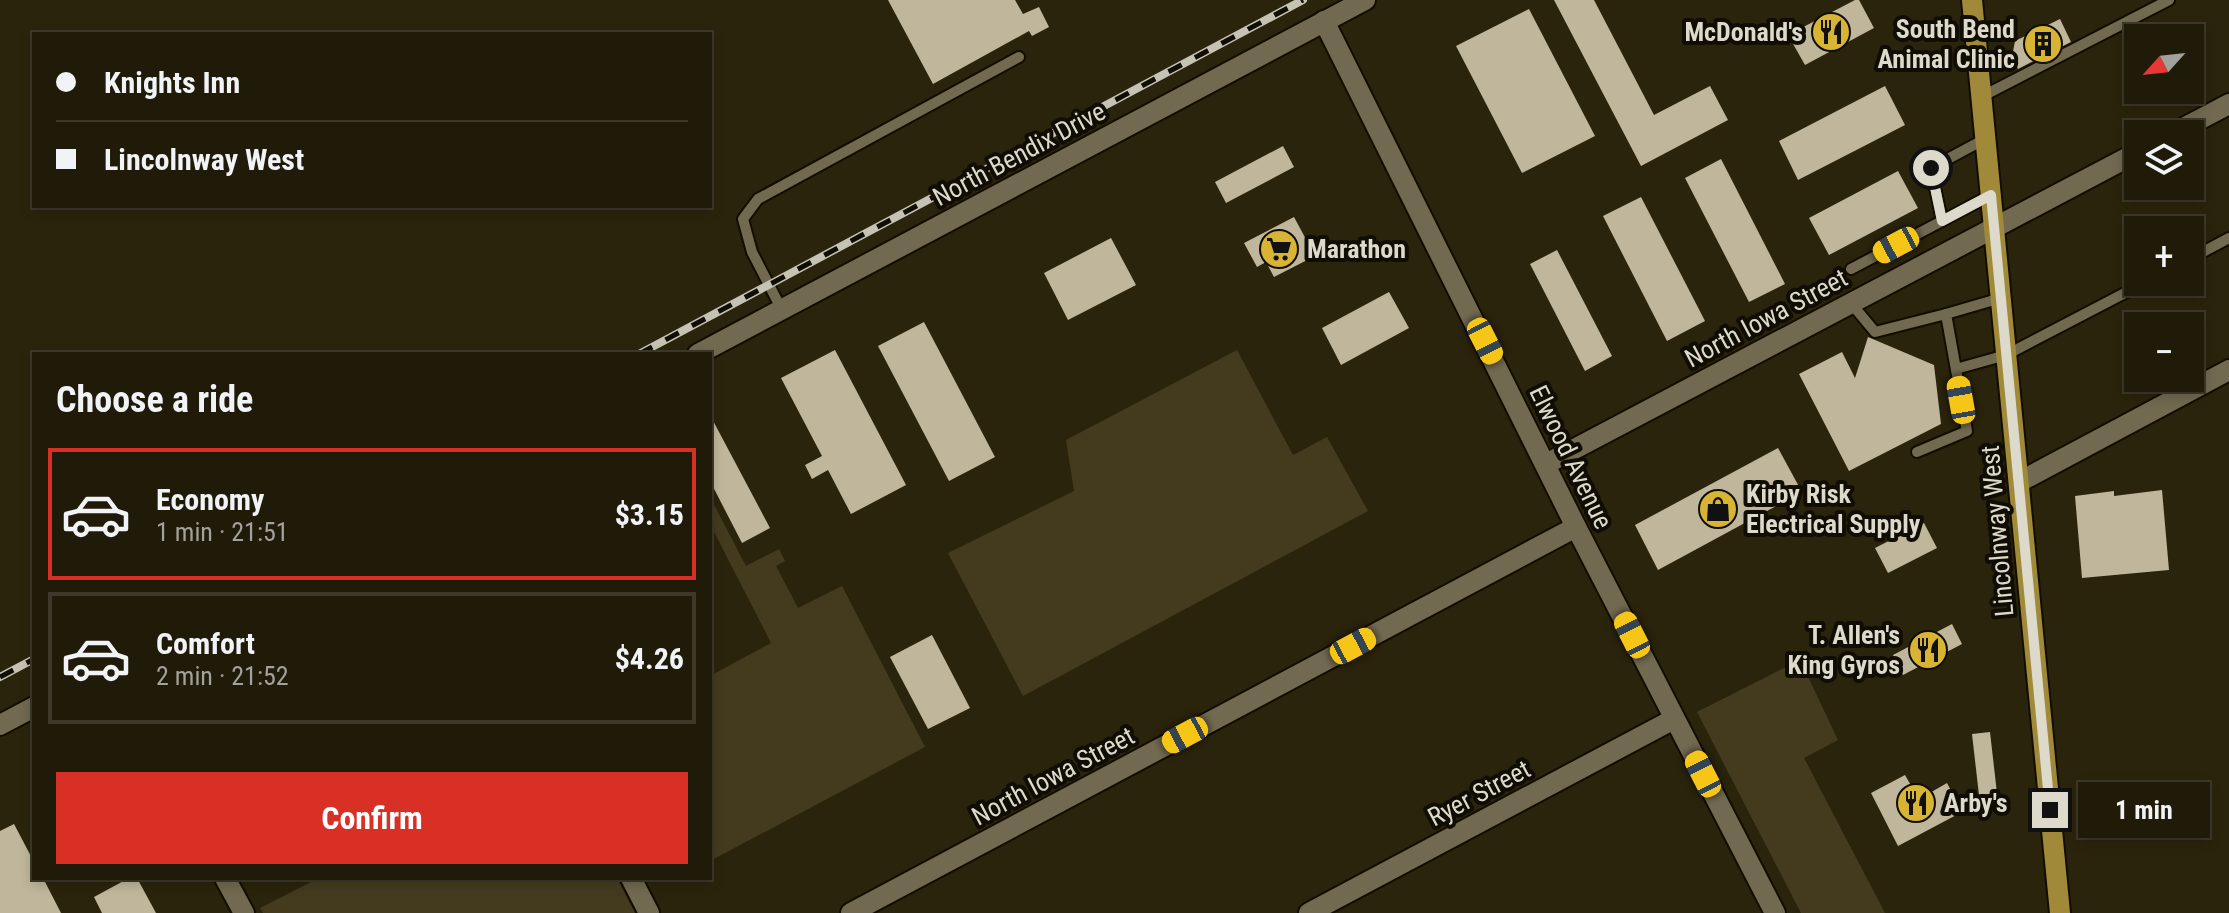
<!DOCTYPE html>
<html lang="en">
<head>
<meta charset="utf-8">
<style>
  body { margin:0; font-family:"Roboto Condensed",sans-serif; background:#2d2817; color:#f1f3f6; height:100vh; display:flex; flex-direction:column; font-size:30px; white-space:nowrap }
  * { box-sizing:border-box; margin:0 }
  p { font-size:26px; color:#a2a19c }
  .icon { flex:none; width:44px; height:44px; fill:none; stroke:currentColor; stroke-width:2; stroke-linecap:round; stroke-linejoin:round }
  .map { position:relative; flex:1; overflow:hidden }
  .panel { position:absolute; left:32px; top:352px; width:680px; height:528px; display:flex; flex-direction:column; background:#201b09; border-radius:0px; box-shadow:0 4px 12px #0003,0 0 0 2px #3d392a }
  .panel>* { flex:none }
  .hud { position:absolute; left:32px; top:32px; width:680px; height:176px; border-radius:0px; box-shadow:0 4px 12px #0003,0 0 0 2px #3d392a; display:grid; align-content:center; height:176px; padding:0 24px; background:#201b09 }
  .needle { width:52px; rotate:243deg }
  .buttons { position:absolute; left:2124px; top:24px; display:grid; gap:16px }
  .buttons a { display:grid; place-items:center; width:80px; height:80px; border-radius:0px; background:#201b09; box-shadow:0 4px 12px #0003,0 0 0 2px #3d392a; font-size:40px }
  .end { position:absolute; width:36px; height:36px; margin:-18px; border:10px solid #ddd9cb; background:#111; box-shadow:0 0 0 4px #111 }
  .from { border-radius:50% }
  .bubble { position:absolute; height:56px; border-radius:0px; background:#201b09; box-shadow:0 4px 12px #0003,0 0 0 2px #3d392a; font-size:26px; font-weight:700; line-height:56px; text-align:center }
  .car { position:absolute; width:24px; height:48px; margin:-24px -12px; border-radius:10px; box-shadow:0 0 6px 2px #0007; background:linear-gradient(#f5c518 24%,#345 0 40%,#f5c518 0 76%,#345 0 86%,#f5c518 0) }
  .hud b { display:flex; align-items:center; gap:28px; height:76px; font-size:30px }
  .hud b+b { border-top:2px solid #3d392a }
  .hud i { width:20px; height:20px; background:#f1f3f6 }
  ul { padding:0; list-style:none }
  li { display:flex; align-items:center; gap:24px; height:132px; margin:0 16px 12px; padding:0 8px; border:4px solid #3d392a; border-radius:0px }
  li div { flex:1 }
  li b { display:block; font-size:30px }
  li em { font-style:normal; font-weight:700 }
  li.current { border-color:#d93025 }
  li>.icon { width:72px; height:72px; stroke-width:1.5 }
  h2 { padding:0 24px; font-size:36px; line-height:96px }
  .cta { display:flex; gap:16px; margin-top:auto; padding:16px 24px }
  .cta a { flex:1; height:92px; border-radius:0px; background:#d93025; color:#fff; font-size:32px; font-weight:700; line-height:92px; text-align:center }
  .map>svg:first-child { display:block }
  .green { fill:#443b1f }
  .building { fill:#bfb69b }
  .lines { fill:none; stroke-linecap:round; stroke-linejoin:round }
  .lane-casing { stroke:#130d00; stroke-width:14 }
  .street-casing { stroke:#130d00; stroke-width:24 }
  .secondary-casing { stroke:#130d00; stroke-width:24 }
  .primary-casing { stroke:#130d00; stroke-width:24 }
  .lane { stroke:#716950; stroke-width:10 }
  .street { stroke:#716950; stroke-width:20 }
  .secondary { stroke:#716950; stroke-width:20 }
  .primary { stroke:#a08a39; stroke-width:20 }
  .rail-casing { stroke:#c7c3b4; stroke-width:8 }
  .rail { stroke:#100d05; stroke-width:5; stroke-dasharray:15; stroke-linecap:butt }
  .route { stroke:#ddd9cb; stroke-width:10 }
  .labels { text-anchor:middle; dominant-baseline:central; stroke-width:8; stroke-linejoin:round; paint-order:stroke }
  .poi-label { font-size:26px; font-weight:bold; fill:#ddd9cb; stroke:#100d05; text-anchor:end }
  .street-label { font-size:26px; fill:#ddd9cb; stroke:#100d05 }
</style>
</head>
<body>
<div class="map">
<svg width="2229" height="913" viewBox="0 0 2229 913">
  <rect width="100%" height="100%" fill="#2b240c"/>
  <g class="green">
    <polygon points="1237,350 1293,455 1327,437 1368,511 1023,696 948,553 1074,491 1066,440"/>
    <polygon points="710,497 746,566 779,549 785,561 776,566 798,608 842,586 925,747 710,861 710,676 771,643 710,524"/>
    <polygon points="1800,660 1838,740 1804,758 1885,913 1801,913 1697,712"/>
    <polygon points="319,878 617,878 635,913 263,913 260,908"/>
  </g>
  <g class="building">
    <polygon points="888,0 1015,0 1023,14 1039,7 1049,27 1032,36 1029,31 933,84"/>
    <polygon points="1554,0 1594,0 1654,115 1710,86 1728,120 1641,166"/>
    <polygon points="1855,0 1859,0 1874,28 1805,65 1788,35"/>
    <polygon points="1529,9 1595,136 1522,173 1456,46"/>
    <polygon points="2060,19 2071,42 2018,69 2012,57 2015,41"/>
    <polygon points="1885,86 1905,125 1798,180 1779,141"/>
    <polygon points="1283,146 1294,167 1226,203 1215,182"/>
    <polygon points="1721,159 1785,284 1749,302 1685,178"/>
    <polygon points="1898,171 1918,208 1829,255 1809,218"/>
    <polygon points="1641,197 1705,321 1667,341 1603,216"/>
    <polygon points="1294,217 1315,256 1274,277 1266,262 1257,267 1244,243"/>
    <polygon points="1111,238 1136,285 1068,320 1044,273"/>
    <polygon points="1557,250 1612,356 1585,371 1530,264"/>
    <polygon points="1389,292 1409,328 1341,365 1322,328"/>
    <polygon points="924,322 995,457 949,481 878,346"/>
    <polygon points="1868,337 1934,365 1941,424 1849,471 1799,374 1842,352 1855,378"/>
    <polygon points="835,350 906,485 851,514 828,470 812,479 805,465 822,456 781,378"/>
    <polygon points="710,415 770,528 742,543 710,481"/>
    <polygon points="1778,448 1802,492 1658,570 1635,525"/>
    <polygon points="2162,490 2169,570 2082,578 2075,496 2114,491 2114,496"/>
    <polygon points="1924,523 1937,548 1888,573 1875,548"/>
    <polygon points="1952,624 1962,644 1903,675 1893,655"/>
    <polygon points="932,635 970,708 928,729 890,657"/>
    <polygon points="1990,732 1998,802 1980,804 1972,734"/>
    <polygon points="1905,775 1913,789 1928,794 1947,783 1962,812 1898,846 1871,793"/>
    <polygon points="14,824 34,862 34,878 43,878 61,913 0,913 0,831"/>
    <polygon points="129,878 137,878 156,913 102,913 94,897"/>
  </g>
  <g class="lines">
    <g class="lane-casing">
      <g id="lane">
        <polyline points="1981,97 2169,0"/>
        <polyline points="1942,221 1991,195"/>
        <polyline points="2190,259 2229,238"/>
        <polyline points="1851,269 1942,221 1931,168 1985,139"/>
        <polyline points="1850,302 1875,332 1946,314 1967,431 1917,452"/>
        <polyline points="782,310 752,252 743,219 758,199 1019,57"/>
        <polyline points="1946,314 2001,298"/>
        <polyline points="1956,369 2006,355 2146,282"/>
      </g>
    </g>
    <g class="street-casing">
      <g id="street">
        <polyline points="1324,21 1576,527 1775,913"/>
        <polyline points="2172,134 2229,104"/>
        <polyline points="1546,464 2138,152"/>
        <polyline points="2019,482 2229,370"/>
        <polyline points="631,878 649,913"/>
        <polyline points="851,913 1576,527"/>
        <polyline points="1309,913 1674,719"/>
      </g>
    </g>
    <g class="secondary-casing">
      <g id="secondary">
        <polyline points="698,354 1365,0"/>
        <polyline points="0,725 34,707"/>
        <polyline points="225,878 244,913"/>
      </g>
    </g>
    <g class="primary-casing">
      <polyline id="primary" points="1972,0 2060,913"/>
    </g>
    <use href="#lane" class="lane"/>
    <use href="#street" class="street"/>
    <use href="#secondary" class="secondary"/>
    <use href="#primary" class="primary"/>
    <g class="rail-casing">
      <g id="rail">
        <polyline points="639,354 1303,0"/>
        <polyline points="0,677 34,659"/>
      </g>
    </g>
    <use href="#rail" class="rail"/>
  </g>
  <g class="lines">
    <polyline class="route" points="1931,168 1942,221 1991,195 2050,810"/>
  </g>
  <defs>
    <g id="restaurant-disc" transform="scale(2)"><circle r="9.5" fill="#d7b434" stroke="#100d05"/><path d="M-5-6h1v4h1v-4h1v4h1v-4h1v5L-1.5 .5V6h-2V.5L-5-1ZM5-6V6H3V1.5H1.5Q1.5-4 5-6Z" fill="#111"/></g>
    <g id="building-disc" transform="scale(2)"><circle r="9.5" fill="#d7b434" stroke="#100d05"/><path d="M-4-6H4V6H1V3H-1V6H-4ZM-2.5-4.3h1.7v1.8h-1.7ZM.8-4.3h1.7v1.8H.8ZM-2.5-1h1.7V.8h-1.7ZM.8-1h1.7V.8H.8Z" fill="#111"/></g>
    <g id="supermarket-disc" transform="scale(2)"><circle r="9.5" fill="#d7b434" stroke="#100d05"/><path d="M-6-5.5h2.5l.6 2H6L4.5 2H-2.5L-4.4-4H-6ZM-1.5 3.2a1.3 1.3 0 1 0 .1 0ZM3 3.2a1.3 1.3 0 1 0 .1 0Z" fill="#111"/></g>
    <g id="shop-disc" transform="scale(2)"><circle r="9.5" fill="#d7b434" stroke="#100d05"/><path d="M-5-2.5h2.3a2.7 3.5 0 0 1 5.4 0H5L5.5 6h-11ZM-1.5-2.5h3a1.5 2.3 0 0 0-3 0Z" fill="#111"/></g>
  </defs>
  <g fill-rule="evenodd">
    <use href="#restaurant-disc" x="1831" y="32"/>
    <use href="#building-disc" x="2043" y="44"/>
    <use href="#supermarket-disc" x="1279" y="249"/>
    <use href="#shop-disc" x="1718" y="509"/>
    <use href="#restaurant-disc" x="1928" y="650"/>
    <use href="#restaurant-disc" x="1916" y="803"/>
  </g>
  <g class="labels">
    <g class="poi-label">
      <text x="2015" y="29">South Bend<tspan x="2015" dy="30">Animal Clinic</tspan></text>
      <text x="1803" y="32">McDonald's</text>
      <text x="1307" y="249" text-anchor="start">Marathon</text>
      <text x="1746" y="494" text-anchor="start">Kirby Risk<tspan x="1746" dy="30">Electrical Supply</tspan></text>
      <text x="1900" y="635">T. Allen's<tspan x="1900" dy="30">King Gyros</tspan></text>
      <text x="1944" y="803" text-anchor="start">Arby's</text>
    </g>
    <g class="street-label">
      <text transform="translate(1019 154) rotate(-28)">North Bendix Drive</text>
      <text transform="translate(1766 318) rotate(-28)">North Iowa Street</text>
      <text transform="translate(1571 457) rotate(64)">Elwood Avenue</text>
      <text transform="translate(1997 531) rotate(-95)">Lincolnway West</text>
      <text transform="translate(1053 776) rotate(-28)">North Iowa Street</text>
      <text transform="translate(1479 793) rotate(-28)">Ryer Street</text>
    </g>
  </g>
</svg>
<div class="buttons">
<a><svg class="needle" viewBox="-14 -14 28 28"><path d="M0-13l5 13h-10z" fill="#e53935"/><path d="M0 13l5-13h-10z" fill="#a2a19c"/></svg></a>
<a><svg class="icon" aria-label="layers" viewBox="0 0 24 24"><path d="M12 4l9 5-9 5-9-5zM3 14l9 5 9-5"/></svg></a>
<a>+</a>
<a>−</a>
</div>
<i class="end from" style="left:1931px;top:168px"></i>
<i class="end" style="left:2050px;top:810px"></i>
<div class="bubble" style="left:2078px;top:782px;width:132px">1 min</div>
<i class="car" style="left:1896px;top:245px;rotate:242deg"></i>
<i class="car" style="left:1485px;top:341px;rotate:153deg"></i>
<i class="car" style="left:1961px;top:400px;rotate:350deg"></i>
<i class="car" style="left:1632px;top:635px;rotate:333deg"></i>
<i class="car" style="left:1353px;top:646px;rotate:62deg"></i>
<i class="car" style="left:1185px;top:735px;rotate:242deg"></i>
<i class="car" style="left:1703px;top:774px;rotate:333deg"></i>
<div class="hud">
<b><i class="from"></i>Knights Inn</b>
<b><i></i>Lincolnway West</b>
</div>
<section class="panel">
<h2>Choose a ride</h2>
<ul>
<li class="current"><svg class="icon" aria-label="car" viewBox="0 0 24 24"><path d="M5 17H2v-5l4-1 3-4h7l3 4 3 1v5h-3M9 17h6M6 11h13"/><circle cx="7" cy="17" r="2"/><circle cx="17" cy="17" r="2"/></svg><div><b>Economy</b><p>1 min · 21:51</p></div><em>$3.15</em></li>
<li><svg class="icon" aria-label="car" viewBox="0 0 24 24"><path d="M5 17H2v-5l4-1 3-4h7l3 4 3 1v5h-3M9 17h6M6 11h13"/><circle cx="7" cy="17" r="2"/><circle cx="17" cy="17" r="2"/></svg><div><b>Comfort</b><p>2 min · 21:52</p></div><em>$4.26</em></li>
</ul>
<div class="cta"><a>Confirm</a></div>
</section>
</div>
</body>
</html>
